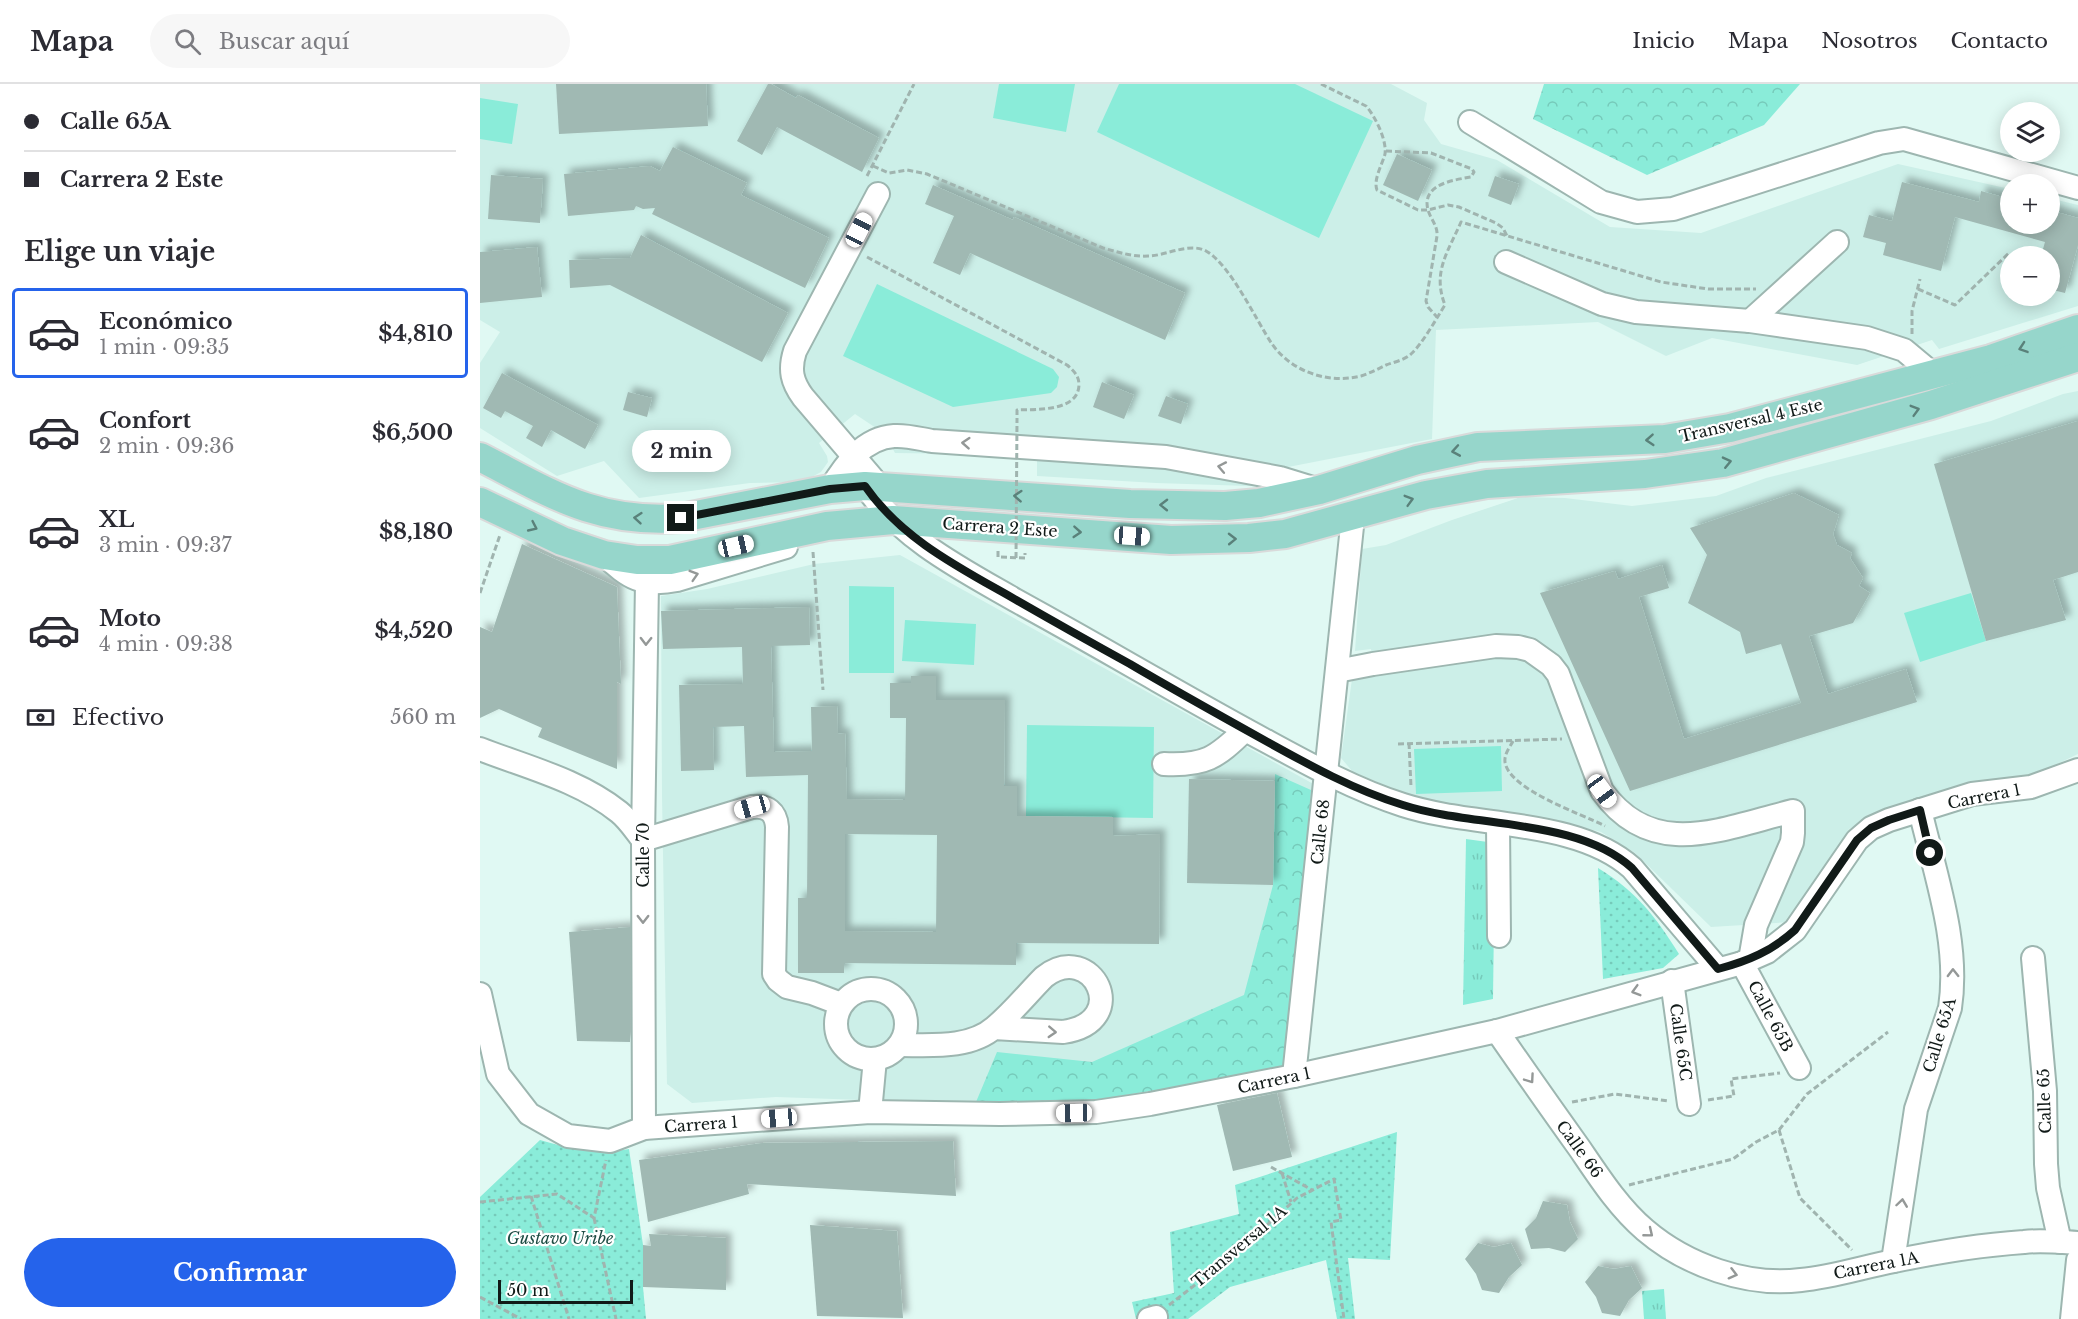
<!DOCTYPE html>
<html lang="es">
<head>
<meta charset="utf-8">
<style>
  body { margin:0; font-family:"Libre Baskerville",serif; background:#f7f7f7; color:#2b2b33; height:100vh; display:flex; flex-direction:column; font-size:22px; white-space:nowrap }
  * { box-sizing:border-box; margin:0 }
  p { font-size:20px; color:#7c7c81 }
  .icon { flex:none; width:33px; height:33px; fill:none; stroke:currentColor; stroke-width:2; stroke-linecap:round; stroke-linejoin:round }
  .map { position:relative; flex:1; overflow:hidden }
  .panel { display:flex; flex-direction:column; background:#fff; width:480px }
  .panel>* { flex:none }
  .banner { display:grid; align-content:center; height:132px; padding:0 24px; background:#fff }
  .controls { position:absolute; left:1520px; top:18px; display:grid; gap:12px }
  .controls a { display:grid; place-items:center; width:60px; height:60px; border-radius:50%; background:#fff; box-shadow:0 3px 15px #0003; font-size:30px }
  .scale { position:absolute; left:18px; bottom:15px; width:135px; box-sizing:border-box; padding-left:6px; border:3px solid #111a18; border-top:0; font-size:16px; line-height:21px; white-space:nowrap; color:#111a18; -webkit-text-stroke:4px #fff; paint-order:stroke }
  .end { position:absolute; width:27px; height:27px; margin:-14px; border:8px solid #111a18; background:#fff; box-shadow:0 0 0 3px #fff }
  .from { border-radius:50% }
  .bubble { position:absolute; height:42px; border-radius:21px; background:#fff; box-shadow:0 3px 15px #0003; font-size:20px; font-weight:700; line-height:42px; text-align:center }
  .car { position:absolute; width:18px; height:36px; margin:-18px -9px; border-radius:8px; box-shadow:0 0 4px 2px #0007; background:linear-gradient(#fff 24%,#345 0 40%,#fff 0 76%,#345 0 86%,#fff 0) }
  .banner b { display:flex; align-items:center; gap:21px; height:57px; font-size:22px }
  .banner b+b { border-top:2px solid #e1e1e2 }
  .banner i { width:15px; height:15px; background:#2b2b33 }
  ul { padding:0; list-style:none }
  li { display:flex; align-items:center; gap:18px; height:90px; margin:0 12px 9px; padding:0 12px; border:3px solid transparent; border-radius:6px }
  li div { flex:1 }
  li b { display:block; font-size:22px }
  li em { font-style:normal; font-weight:700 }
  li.on { border-color:#2563eb }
  li>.icon { width:54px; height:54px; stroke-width:1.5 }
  h2 { padding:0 24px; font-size:27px; line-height:72px }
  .pay { display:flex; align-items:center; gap:15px; height:66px; padding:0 24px; font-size:22px }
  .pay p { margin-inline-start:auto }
  .button { display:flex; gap:12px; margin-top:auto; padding:12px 24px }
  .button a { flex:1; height:69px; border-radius:36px; background:#2563eb; color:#fff; font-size:24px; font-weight:700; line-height:69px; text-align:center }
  header { display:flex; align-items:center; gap:36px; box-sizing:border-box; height:84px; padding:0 30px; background:#fff; border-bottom:2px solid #e1e1e2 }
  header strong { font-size:28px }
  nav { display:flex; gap:33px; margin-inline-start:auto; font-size:21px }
  .search { width:420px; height:54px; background:#f7f7f7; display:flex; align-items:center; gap:15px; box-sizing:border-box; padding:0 21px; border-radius:33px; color:#7c7c81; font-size:22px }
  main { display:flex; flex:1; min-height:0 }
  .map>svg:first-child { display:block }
  .built { fill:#ccefe8; fill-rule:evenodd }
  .grass { fill:url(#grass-tufts) }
  .forest { fill:url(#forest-crowns) }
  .park { fill:url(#park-dots) }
  .pitch { fill:#8aecd9 }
  .building { fill:#a0b9b3; fill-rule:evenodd; filter:url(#shadow) }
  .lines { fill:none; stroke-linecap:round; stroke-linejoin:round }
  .minor-casing { stroke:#9db6b0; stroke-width:26 }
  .major-casing { stroke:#d9dada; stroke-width:32 }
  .path { stroke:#a0b4af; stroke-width:3; stroke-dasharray:6 3; stroke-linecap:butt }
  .minor { stroke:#fff; stroke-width:22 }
  .major { stroke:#96d6cb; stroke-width:28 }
  .path-bridge { stroke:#a0b4af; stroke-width:3; stroke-dasharray:6 3; stroke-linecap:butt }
  .oneway { stroke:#5a817a }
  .oneway2 { stroke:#949897 }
  .route { stroke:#111a18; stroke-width:8 }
  .labels { text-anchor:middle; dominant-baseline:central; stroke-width:4.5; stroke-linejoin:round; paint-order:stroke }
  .street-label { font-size:16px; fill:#111a18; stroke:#fff }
  .park-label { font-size:16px; font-style:italic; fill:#1d4c44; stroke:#fff }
</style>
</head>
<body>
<header>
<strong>Mapa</strong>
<div class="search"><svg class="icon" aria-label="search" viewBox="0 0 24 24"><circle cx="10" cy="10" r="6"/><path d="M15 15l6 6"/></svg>Buscar aquí</div>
<nav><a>Inicio</a><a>Mapa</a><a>Nosotros</a><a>Contacto</a></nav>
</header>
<main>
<section class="panel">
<div class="banner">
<b><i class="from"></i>Calle 65A</b>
<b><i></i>Carrera 2 Este</b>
</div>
<h2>Elige un viaje</h2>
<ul>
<li class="on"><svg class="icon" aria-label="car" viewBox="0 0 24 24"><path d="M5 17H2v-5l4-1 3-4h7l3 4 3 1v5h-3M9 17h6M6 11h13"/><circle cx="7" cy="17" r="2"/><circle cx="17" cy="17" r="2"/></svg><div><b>Económico</b><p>1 min · 09:35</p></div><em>$4,810</em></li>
<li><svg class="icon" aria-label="car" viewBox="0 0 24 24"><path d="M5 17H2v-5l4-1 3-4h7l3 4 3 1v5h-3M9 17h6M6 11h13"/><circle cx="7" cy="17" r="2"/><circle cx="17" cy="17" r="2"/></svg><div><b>Confort</b><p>2 min · 09:36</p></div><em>$6,500</em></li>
<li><svg class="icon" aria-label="car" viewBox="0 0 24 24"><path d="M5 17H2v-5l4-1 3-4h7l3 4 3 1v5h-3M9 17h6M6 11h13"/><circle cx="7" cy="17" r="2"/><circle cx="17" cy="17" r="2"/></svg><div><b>XL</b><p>3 min · 09:37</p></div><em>$8,180</em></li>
<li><svg class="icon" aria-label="car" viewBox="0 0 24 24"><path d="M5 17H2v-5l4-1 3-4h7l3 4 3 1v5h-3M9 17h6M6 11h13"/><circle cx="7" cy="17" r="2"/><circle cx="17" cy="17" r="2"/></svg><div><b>Moto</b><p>4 min · 09:38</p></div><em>$4,520</em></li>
</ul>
<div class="pay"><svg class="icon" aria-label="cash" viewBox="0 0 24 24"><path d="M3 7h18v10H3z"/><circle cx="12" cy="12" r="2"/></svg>Efectivo<p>560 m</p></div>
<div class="button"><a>Confirmar</a></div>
</section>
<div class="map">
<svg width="1598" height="1235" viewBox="0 0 1598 1235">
  <defs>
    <pattern id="grass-tufts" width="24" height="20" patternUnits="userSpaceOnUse" patternTransform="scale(1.5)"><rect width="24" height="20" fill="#8aecd9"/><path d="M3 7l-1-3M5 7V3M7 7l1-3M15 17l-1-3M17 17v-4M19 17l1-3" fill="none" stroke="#76caba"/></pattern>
    <pattern id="forest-crowns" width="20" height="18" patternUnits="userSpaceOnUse" patternTransform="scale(1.5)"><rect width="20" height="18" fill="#8aecd9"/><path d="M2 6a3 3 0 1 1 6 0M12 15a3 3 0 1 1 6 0" fill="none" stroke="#76caba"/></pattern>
    <pattern id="park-dots" width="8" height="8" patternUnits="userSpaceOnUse" patternTransform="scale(1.5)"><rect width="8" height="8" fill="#8aecd9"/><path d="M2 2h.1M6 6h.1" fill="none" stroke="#76caba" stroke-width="1.8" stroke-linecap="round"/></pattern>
    <filter id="shadow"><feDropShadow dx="5.5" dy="-5.5" stdDeviation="3" flood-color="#0004"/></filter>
  </defs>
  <rect width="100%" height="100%" fill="#e0f9f3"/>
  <g class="built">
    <path d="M0,0H911L947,19L944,36L961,60L1017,76L1130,143L1221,149L1418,80L1530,105V140H1569V114L1598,121V222L1459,265L1452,256L1377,281L1232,254L1186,272L1118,238L956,246L952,355L803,384L797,403L676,399L557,392V371L415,369L405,350L375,330L339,359L347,372L348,378L341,388L326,396L316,398L270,399L159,414L124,377L77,392L0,344V279L20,248L0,236ZM1530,172H1569V212H1530Z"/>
    <polygon points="1598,307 1598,670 1569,684 1533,696 1482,700 1392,733 1369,745 1312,838 1231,843 1155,769 1121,748 1089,740 1001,727 933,713 873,688 861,674 872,595 894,589 891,565 875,567 882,465 906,461 972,436 1041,413 1085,414 1152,422 1236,412 1286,394 1511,337 1583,310"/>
    <polygon points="420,471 837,702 807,986 613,1016 469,1019 296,1013 212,1019 187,1000 182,712 181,512 227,505 334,480"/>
  </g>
  <g class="grass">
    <polygon points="986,755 1015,759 1013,915 983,921"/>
    <polygon points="1184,1205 1186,1235 1164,1235 1162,1207"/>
  </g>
  <g class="forest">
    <polygon points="1064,0 1320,0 1284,41 1167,91 1053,35"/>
    <polygon points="795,690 831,706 819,878 807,986 613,1016 496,1018 517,968 612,978 764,911 793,801"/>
  </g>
  <g class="park">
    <path d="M1118,784C1157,808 1175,832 1199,870L1183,884L1123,895Z"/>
    <polygon points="917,1048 910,1176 868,1174 875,1235 857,1235 846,1176 750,1203 708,1235 656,1235 652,1218 694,1209 690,1148 759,1130 755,1101"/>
    <path d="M60,1056C95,1066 113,1071 149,1065L163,1161V1203L166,1235H0V1113Z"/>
  </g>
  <g class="pitch">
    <polygon points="519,0 595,0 586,48 513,34"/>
    <polygon points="639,0 815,0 893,37 839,154 617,48"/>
    <polygon points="0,14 38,20 32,60 0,55"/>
    <polygon points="397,200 573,285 579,293 577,303 571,309 473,323 363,272"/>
    <polygon points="369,502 414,503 414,589 369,589"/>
    <polygon points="1491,509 1506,557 1440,578 1424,529"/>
    <polygon points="425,536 496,540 494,581 422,577"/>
    <polygon points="547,641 674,643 673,734 546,732"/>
    <polygon points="1021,662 1022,707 936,710 934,665"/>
  </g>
  <g class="building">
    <polygon points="76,0 226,0 228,42 79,50"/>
    <polygon points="288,0 291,0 316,14 318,11 399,54 382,88 297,43 282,71 257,57"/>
    <polygon points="193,63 267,99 261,111 349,154 325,204 172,130 175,124 163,125 156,122 154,126 88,132 84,90 170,82 180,87"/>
    <polygon points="917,70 952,86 938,117 903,101"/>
    <polygon points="11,91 63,95 60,139 8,135"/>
    <polygon points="1015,92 1039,100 1031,121 1008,112"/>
    <polygon points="1422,98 1499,118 1501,107 1530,115 1530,140 1569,140 1569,126 1598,134 1598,161 1585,209 1569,205 1569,172 1561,172 1565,158 1475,133 1461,187 1403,171 1406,159 1383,153 1389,131 1412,137"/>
    <polygon points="453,101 533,136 534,133 705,209 685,256 490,169 480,191 453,179 474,132 445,120"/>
    <polygon points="161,151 308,229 282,278 130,201 90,204 89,176 150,174"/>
    <polygon points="57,163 62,213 0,219 0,168"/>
    <polygon points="22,289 118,341 105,365 71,346 62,363 46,354 53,342 25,327 21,334 3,324"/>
    <polygon points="622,298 654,311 644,335 613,323"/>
    <polygon points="148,308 172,314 167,333 143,326"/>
    <polygon points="686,312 708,320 701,340 678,332"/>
    <polygon points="1598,337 1598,488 1573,496 1586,536 1506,557 1454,380"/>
    <polygon points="1314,409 1359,431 1353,450 1357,461 1372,469 1370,474 1383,494 1379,502 1390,509 1373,539 1329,552 1348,610 1426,585 1437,618 1150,707 1060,509 1135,487 1138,495 1182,481 1189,504 1159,513 1204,655 1321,619 1301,560 1266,570 1260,548 1208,519 1227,471 1210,444"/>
    <polygon points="42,460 137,503 141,600 137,598 137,685 58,653 62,644 19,625 0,634 0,543 12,548"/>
    <path d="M329,523L330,561L291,562L294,668L332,667L331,623L357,622L358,650L365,649L367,715L425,716L426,634H410V599H431V592H456V616H525L524,702H537V732L633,733V752L680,750L679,860L536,859V881L364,879V889H318V814H327L328,691L266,693L264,642L233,643L234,686L201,687L199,601L263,600L262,563L183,565L181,527ZM365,750L457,751L456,848L365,847Z"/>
    <polygon points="709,695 795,697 793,801 707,799"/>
    <polygon points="150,843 150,958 97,957 89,848"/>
    <polygon points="797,1009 812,1073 753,1087 737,1021"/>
    <polygon points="473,1057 476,1112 267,1100 269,1110 168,1138 159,1076 282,1059"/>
    <polygon points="1063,1117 1087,1121 1090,1138 1098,1155 1085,1168 1069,1164 1051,1165 1045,1145 1056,1134"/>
    <polygon points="330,1141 417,1147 423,1234 337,1232"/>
    <polygon points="169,1150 246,1154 246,1206 163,1203 163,1161 171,1162"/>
    <polygon points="998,1159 1014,1163 1031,1159 1042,1181 1029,1193 1019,1209 1002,1206 996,1190 985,1175"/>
    <polygon points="1118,1182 1134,1185 1151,1182 1162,1204 1149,1216 1140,1232 1122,1229 1116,1213 1105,1198"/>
  </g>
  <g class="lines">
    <g class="minor-casing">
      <g id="minor">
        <polyline points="990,38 1121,118 1157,128 1193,125 1399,59 1424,55 1598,104"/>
        <path d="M398,110L315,267C309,286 312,298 323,313L399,402"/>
        <polyline points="1026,178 1122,220 1156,228 1270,237 1387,254 1424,266 1454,291"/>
        <polyline points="1270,237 1357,158"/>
        <path d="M385,402C422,455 481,485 535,516C575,538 614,560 654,583C698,608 743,634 788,658C832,682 876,706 923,721C994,744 1096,734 1152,784L1238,885"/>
        <path d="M350,405C365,381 383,354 414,352C427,351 440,355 452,357L686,373L800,394L839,406"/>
        <path d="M124,471C149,494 162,503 197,496L306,463"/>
        <path d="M857,587L893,580L1016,562L1038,563L1050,566L1071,581L1078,590L1122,707C1173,778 1243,744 1313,727V749L1312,758L1276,841L1270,876"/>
        <path d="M0,665C46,683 99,696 139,728C148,735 155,746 163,756"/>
        <path d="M684,680C725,682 736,674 765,646"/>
        <polyline points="1018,740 1019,852"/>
        <path d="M163,756L272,723C287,721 296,728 297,743L294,890L298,896L307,903L332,909L361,920"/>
        <polyline points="1553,874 1565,1007 1566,1080 1568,1104 1580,1158"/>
        <polyline points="1262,879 1319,984"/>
        <polyline points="1192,897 1209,1020"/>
        <circle cx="391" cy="940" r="35"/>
        <polyline points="0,910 18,990 49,1030 88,1052 130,1057 164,1044 390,1028 520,1030 616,1028 670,1020 814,992 1017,947 1262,879 1287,868 1315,846 1377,756 1391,744 1409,736 1492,710 1551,703 1598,686"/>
        <path d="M1017,947C1044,986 1072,1026 1100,1065C1119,1093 1139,1124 1165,1146C1206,1181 1267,1203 1321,1196C1352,1193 1383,1183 1414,1177C1457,1168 1500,1161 1544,1158C1562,1156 1580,1158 1598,1159"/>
        <path d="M420,961C451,961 490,965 515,943C533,928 548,909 564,893C612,855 654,938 583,948L514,944"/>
        <polyline points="814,992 873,433"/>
        <polyline points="390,1028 395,975"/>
        <polyline points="164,1044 163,756 167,498"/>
        <path d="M1413,1177L1436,1025L1470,924C1480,859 1455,790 1440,726"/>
        <polyline points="669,1235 676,1233"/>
        <polyline points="1592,1235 1598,1176"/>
      </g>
    </g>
    <g class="major-casing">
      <g id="major">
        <path d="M0,373C72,410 116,440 201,434L350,405L385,402L650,420L745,422L779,419L839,406L937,376L998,363L1185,355L1250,344L1511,275L1598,245"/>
        <polyline points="0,418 82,457 124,471 157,476 190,476 347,442 413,436 691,456 769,454 805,450 946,411 1007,400 1165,390 1243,379 1451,321 1598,273"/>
      </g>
    </g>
    <g class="path">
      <path d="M841,0L886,22C895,32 907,56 905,70C902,81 893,96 897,106L938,126H948L968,121L979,123L1016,139L1023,144L1027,152"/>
      <path d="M906,67L951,69L992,85L994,88L991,93C974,96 941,100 948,126C951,136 958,142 957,152L946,217L948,223L957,233"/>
      <path d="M393,82L409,89L427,86L447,90L623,164C638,168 652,173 668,172C685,172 710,158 726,167C750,180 776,236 792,260C812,288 848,300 881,292C890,289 898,285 906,281C914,278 925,276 931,270C943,259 956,235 965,221C952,188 968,168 981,138L1181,198L1228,205H1276"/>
      <polyline points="387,92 434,0"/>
      <path d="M387,173L587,281C594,287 599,292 599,301C598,328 556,325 537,326V336"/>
      <polyline points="1438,205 1475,221 1529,169"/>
      <polyline points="1432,250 1432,227 1440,195"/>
      <polyline points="518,467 518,473 545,474 545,469"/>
      <polyline points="333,468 343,606"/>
      <polyline points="0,509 20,451"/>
      <path d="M1033,657C1030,663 1024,670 1025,678C1029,706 1102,730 1125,742"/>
      <polyline points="929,659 931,703"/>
      <polyline points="918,660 1082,655"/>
      <polyline points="1228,1016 1254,1012 1251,995 1300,989"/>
      <polyline points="1092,1018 1135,1010 1189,1017"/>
      <polyline points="1299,1046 1320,1114 1372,1166"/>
      <polyline points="791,1083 832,1106"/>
      <polyline points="802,1089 811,1118"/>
      <polyline points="1149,1101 1253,1075 1276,1058 1299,1046 1327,1010 1408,948"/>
      <polyline points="51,1112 89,1235"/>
      <polyline points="0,1118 77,1110 114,1134 126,1076"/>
      <polyline points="114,1134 136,1235"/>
      <polyline points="0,1213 41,1235"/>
      <polyline points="689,1221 754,1171 817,1114 854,1095 861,1136 851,1138 864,1235"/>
    </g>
    <use href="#minor" class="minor"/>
    <use href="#major" class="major"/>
    <polyline class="path-bridge" points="536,474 537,336"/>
  </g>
  <defs><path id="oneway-chevron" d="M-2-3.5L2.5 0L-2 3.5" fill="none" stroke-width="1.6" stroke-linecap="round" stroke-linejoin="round" transform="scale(1.5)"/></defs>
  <g class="oneway">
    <use href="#oneway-chevron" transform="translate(1543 264) rotate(161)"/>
    <use href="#oneway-chevron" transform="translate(1435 326) rotate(-16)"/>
    <use href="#oneway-chevron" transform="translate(1170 356) rotate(176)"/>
    <use href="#oneway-chevron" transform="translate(976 367) rotate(170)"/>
    <use href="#oneway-chevron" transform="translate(1247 378) rotate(-13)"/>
    <use href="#oneway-chevron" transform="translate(538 412) rotate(-176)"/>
    <use href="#oneway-chevron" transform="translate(929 416) rotate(-16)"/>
    <use href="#oneway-chevron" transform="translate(684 421) rotate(-179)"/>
    <use href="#oneway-chevron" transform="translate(158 434) rotate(-175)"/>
    <use href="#oneway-chevron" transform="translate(53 443) rotate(25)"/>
    <use href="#oneway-chevron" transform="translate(597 448) rotate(4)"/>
    <use href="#oneway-chevron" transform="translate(752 455) rotate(-1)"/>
  </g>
  <g class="oneway2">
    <use href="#oneway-chevron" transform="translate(486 359) rotate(-176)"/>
    <use href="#oneway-chevron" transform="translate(742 383) rotate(-169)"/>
    <use href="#oneway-chevron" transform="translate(214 491) rotate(-17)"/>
    <use href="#oneway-chevron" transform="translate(166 557) rotate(91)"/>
    <use href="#oneway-chevron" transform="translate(163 835) rotate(90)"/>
    <use href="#oneway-chevron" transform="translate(1473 889) rotate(-91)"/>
    <use href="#oneway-chevron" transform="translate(1156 907) rotate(164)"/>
    <use href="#oneway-chevron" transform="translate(572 948) rotate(3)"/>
    <use href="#oneway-chevron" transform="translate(1050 995) rotate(55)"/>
    <use href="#oneway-chevron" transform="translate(1422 1119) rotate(-82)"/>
    <use href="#oneway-chevron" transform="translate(1169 1149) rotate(39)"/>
    <use href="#oneway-chevron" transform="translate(1253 1190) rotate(15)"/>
  </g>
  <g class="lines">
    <path class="route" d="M201,434L350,405L385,402C421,454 478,483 531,513C571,536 610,558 650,580C694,606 739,631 784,656C829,681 874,706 923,721C994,744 1097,734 1152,784L1238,885C1268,877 1292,867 1315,846L1377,756L1391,744L1409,736L1440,726L1450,769"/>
  </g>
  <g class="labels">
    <g class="street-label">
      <text transform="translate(1271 336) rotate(-13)">Transversal 4 Este</text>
      <text transform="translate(520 443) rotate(4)">Carrera 2 Este</text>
      <text transform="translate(1504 712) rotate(-11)">Carrera 1</text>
      <text transform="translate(840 748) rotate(-84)">Calle 68</text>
      <text transform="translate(163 771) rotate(-90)">Calle 70</text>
      <text transform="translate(1291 932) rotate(62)">Calle 65B</text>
      <text transform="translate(1459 951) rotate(-73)">Calle 65A</text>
      <text transform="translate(1201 958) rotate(82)">Calle 65C</text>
      <text transform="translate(794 996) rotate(-12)">Carrera 1</text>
      <text transform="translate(1564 1017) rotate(-92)">Calle 65</text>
      <text transform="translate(221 1040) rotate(-4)">Carrera 1</text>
      <text transform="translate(1100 1065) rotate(54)">Calle 66</text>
      <text transform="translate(759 1162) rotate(-40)">Transversal 1A</text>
      <text transform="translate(1396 1181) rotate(-11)">Carrera 1A</text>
    </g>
    <g class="park-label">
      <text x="80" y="1154">Gustavo Uribe</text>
    </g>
  </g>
</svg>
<div class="controls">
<a><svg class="icon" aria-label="layers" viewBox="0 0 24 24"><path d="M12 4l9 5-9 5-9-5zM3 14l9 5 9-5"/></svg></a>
<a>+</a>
<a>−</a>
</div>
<div class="scale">50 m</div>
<i class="end from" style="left:1450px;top:769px"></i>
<i class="end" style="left:201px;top:434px"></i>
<div class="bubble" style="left:152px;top:346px;width:99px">2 min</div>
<i class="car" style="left:379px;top:146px;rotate:27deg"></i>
<i class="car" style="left:652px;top:452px;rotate:94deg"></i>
<i class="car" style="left:256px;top:462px;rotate:77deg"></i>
<i class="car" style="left:1122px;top:707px;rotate:144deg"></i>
<i class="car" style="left:272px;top:723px;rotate:254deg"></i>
<i class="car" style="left:594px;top:1029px;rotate:269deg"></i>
<i class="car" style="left:299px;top:1034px;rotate:265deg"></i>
</div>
</main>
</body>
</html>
